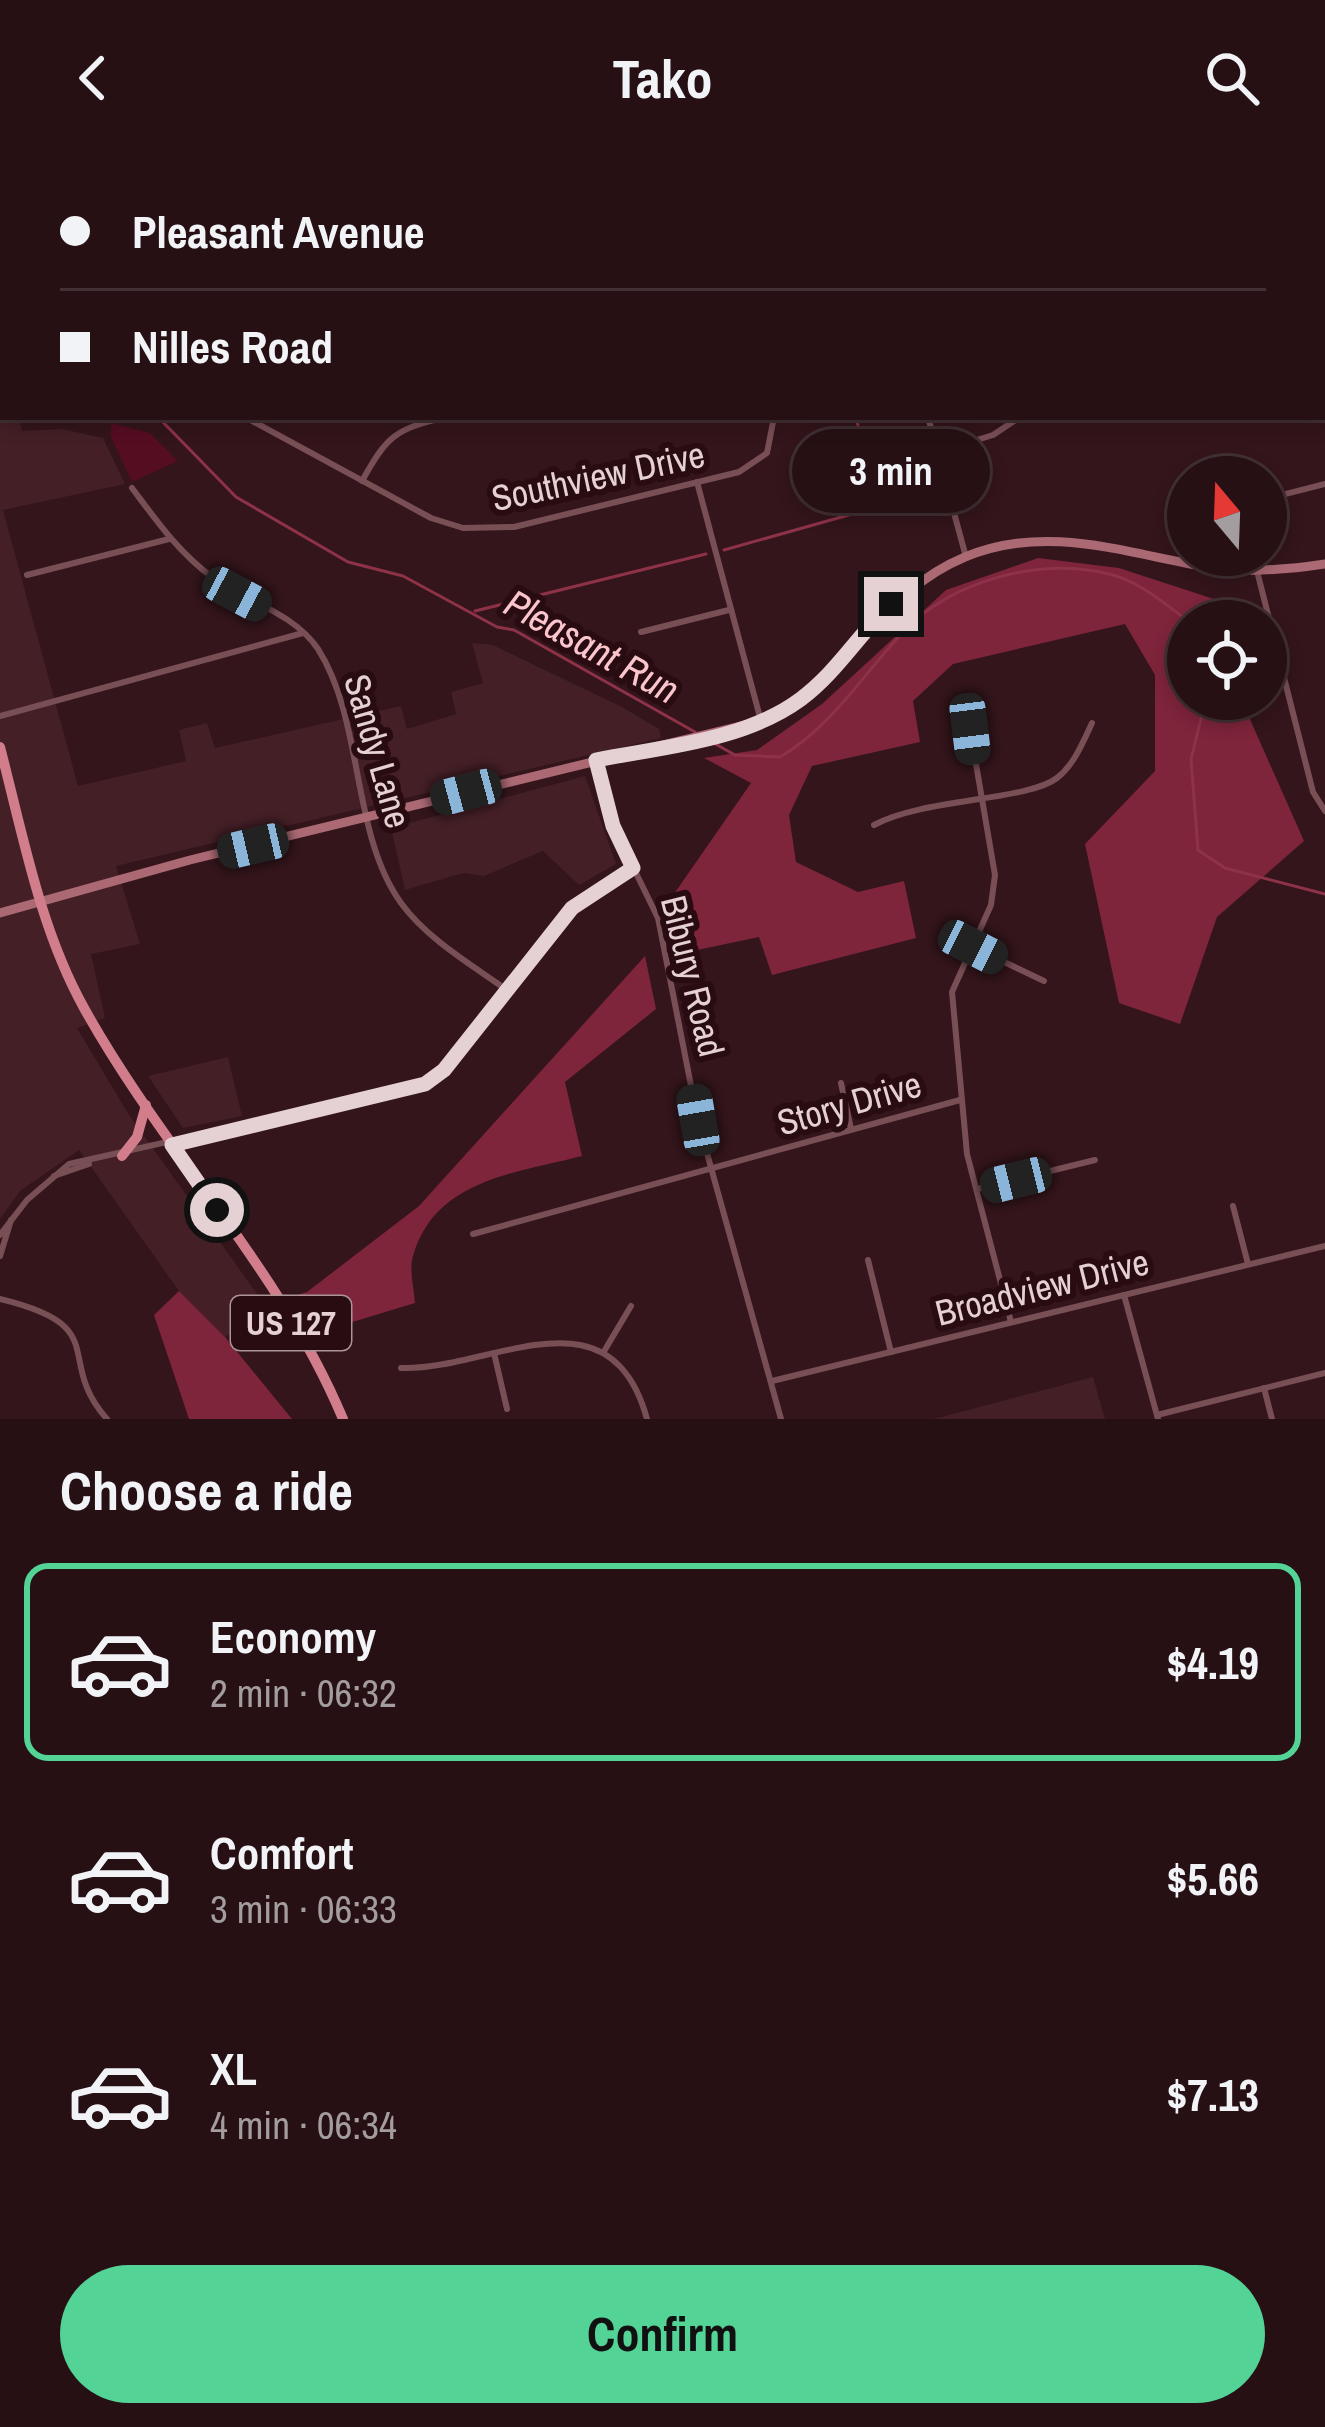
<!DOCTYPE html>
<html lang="en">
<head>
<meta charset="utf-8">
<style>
  body { margin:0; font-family:"Archivo Narrow",sans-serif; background:#2e191d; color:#f1f3f6; height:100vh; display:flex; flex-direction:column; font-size:45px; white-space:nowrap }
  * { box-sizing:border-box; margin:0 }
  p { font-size:39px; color:#a49da0 }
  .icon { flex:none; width:66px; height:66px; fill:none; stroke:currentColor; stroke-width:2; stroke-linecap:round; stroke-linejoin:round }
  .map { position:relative; height:1263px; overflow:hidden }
  .sheet { display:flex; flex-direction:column; background:#261014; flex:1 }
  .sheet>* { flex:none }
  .top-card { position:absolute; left:0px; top:0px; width:1326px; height:264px; box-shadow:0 6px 18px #0003,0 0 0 3px #423034; display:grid; align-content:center; height:264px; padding:0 60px; background:#261014 }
  .needle { width:78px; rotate:341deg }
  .controls { position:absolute; left:1167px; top:300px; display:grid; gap:24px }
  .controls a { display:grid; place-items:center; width:120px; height:120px; border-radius:50%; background:#261014; box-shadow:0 6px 18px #0003,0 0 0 3px #423034; font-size:60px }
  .end { position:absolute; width:54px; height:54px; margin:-27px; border:15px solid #e5d0d3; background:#111; box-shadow:0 0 0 6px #111 }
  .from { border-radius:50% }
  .bubble { position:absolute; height:84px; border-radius:42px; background:#261014; box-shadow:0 6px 18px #0003,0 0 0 3px #423034; font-size:39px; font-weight:800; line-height:84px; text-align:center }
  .car { position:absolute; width:36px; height:72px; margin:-36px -18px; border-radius:15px; box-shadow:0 0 9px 3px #0007; background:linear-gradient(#222 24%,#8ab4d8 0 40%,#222 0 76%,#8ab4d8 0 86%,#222 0) }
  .top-card b { display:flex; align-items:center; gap:42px; height:114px; font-size:45px }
  .top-card b+b { border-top:3px solid #423034 }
  .top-card i { width:30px; height:30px; background:#f1f3f6 }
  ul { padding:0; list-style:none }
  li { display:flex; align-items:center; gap:36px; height:198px; margin:0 24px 18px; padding:0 36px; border:6px solid transparent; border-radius:24px }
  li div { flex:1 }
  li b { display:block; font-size:45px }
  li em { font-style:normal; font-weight:800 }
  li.selected { border-color:#53d396 }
  li>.icon { width:108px; height:108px; stroke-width:1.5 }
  h2 { padding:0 60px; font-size:54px; line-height:144px }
  .button { display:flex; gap:24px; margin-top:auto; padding:24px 60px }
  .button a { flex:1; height:138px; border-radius:72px; background:#53d396; color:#111; font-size:48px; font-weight:800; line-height:138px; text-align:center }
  header { display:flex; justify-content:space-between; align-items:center; height:156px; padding:0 60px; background:#261014; font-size:54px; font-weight:800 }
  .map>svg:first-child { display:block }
  .built { fill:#441f26 }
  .green { fill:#550d22 }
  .forest { fill:#7e243b }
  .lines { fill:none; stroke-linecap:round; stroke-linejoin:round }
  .stream { stroke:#8e3248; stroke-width:3 }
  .street { stroke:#794f56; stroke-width:6 }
  .secondary { stroke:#ab6974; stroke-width:9 }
  .primary { stroke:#d27d8b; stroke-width:10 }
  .route { stroke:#e5d0d3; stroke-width:15 }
  .labels { text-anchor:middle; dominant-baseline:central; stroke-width:12; stroke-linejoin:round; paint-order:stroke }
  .shield { fill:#280c12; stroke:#ac9599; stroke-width:3 }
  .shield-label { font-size:33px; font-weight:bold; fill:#e5d0d3 }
  .street-label { font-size:36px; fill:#e5d0d3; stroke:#280c12 }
  .water-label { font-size:39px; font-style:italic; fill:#fbc5cc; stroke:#280c12 }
</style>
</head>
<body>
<header><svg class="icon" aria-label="back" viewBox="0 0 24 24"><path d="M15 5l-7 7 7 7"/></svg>Tako<svg class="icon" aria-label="search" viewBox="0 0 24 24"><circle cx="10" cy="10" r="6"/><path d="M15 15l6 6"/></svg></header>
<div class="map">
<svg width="1325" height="1263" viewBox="0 0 1325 1263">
  <rect width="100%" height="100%" fill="#33151b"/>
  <g class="built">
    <polygon points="0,260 19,263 22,275 62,273 103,282 125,328 3,354 78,630 186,605 179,574 207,567 215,592 401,550 407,573 456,558 451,536 483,527 472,487 493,489 622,551 659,573 661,582 116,710 140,788 91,798 105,862 77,872 129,959 268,1153 225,1181 179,1135 79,994 20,1035 0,1063"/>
    <polygon points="585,620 616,708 579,729 543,695 484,720 463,717 405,734 391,672"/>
    <polygon points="228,901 242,960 183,972 148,920"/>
    <polygon points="1093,1221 1105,1263 934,1263"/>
  </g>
  <polygon class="green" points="111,267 150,277 178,305 132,326 111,281"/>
  <g class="forest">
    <polygon points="1038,402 1119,412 1220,445 1224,465 1188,465 1188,543 1241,543 1304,685 1217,761 1180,868 1119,847 1085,688 1155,615 1155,519 1125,468 953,508 913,545 920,586 812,610 789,659 796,706 858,736 904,725 916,782 772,819 759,781 683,797 667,748 751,627 704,602 757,594 822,548 946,434"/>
    <path d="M645,800L656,853L565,926L582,1000C517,1017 435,1023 413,1100C409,1113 414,1133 415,1147L313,1178L288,1142L307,1136L419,1050Z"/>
    <polygon points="179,1135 225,1181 292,1263 189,1263 154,1159"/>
  </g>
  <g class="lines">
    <g class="stream">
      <polyline points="786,0 787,3"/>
      <polyline points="0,252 3,252"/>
      <polyline points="158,261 236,341 348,406 403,420 497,471 514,474 695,576"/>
      <polyline points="724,394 877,351 856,261"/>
      <polyline points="475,455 706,398"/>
      <polyline points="1206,543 1191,603 1198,694 1225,712 1325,738"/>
      <path d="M703,581L735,599L780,601C831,571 863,519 903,476C953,424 1039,401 1109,418C1139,425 1164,447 1188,465"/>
    </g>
    <g class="street">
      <polyline points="99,0 100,3"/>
      <polyline points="226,0 226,3"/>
      <polyline points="704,0 704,3"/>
      <polyline points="846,0 847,3"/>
      <polyline points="1316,0 1316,3"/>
      <polyline points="5,3 17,0"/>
      <polyline points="472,3 484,0"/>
      <polyline points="996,3 998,0"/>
      <polyline points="1160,3 1161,0"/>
      <polyline points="1323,29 1325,36"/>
      <polyline points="0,103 3,114"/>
      <polyline points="245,261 431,362 463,372 514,371 739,316 767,297 774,261"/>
      <polyline points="928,261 966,401"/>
      <polyline points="938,296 993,279 1020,261"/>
      <path d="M362,325C387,280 395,273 446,261"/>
      <polyline points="697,326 761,565"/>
      <path d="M132,332C156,364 179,397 212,421C246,445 294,457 318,493C364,565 351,678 401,747C427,783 472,809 507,834"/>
      <polyline points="1266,343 1325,328"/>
      <polyline points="1257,415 1313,636 1325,655"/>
      <polyline points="27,419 169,383"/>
      <polyline points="641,476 729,454"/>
      <polyline points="0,560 303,477"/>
      <polyline points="970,573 995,719 991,749 952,836 967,998 1011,1166"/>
      <polyline points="595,604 613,670 658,762 698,965 781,1263"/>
      <path d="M874,669C924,642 1027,645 1057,622C1074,609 1083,586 1092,567"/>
      <polyline points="973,791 1044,825"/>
      <polyline points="841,927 851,973"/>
      <polyline points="54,1020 89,1008"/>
      <polyline points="977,1033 1095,1004"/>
      <polyline points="1233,1050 1248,1108"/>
      <polyline points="473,1078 960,944"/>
      <polyline points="0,1079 27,1044 69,1008 425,928 444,914 572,752 633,712"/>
      <polyline points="0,1100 11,1064"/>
      <polyline points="868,1104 891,1196"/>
      <polyline points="1124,1139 1158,1263"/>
      <path d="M0,1143C115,1171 53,1202 107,1263"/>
      <polyline points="494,1197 507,1253"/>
      <polyline points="603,1197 631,1150"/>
      <path d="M401,1212C490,1215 610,1128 647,1263"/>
      <polyline points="772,1225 1325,1090"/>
      <polyline points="1264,1232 1272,1263"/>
      <polyline points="1157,1259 1325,1217"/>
    </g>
    <path class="secondary" d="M0,757L190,704L761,565C842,524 880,436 965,401C1047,367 1124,397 1207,411C1246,417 1286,414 1325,408"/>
    <g class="primary">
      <path d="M0,591C23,679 40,773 84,852C162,993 281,1114 343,1263"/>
      <polyline points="122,1000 137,981 146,949"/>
    </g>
  </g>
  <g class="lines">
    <path class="route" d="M217,1054L172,989L425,928L444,914L572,752L633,712L613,670L596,604C662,591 744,585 801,543C836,517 859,478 891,448"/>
  </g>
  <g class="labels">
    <rect class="shield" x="231" y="1140" width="120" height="54" rx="9"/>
    <g class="shield-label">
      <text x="291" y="1167">US 127</text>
    </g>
    <g class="street-label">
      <text transform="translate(598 320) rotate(-12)">Southview Drive</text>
      <text transform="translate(378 595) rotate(74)">Sandy Lane</text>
      <text transform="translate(693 820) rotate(76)">Bibury Road</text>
      <text transform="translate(849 947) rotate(-16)">Story Drive</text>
      <text transform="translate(1042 1131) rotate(-14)">Broadview Drive</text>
    </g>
    <g class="water-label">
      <text transform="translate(592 490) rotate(29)">Pleasant Run</text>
    </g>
  </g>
</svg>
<div class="controls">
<a><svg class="needle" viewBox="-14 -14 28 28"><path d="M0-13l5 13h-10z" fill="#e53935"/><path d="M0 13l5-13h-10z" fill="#a49da0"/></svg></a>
<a><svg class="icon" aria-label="locate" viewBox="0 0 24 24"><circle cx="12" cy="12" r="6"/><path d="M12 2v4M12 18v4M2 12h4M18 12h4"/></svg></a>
</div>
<i class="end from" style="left:217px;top:1054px"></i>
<i class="end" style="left:891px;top:448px"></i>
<div class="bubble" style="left:792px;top:273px;width:198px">3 min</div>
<i class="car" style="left:237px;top:438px;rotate:118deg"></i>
<i class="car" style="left:970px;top:573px;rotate:173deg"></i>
<i class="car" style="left:466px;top:636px;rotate:255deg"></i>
<i class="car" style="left:253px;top:690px;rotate:257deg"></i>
<i class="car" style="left:973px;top:791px;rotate:117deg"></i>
<i class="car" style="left:698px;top:964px;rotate:350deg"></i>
<i class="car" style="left:1016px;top:1024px;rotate:256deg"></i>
<div class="top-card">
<b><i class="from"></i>Pleasant Avenue</b>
<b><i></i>Nilles Road</b>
</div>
</div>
<section class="sheet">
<h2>Choose a ride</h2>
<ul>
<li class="selected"><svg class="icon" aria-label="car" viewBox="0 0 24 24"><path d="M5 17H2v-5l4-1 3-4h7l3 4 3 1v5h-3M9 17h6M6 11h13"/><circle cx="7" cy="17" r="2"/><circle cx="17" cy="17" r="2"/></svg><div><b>Economy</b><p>2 min · 06:32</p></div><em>$4.19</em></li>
<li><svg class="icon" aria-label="car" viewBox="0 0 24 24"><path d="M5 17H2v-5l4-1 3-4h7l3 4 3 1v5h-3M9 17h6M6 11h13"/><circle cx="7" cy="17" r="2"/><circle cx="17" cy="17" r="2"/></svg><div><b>Comfort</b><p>3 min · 06:33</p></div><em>$5.66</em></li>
<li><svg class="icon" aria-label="car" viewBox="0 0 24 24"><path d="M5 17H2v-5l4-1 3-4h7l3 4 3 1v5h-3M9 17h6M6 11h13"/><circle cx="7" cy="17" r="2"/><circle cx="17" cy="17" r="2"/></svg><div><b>XL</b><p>4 min · 06:34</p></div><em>$7.13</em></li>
</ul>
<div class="button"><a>Confirm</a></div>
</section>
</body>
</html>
